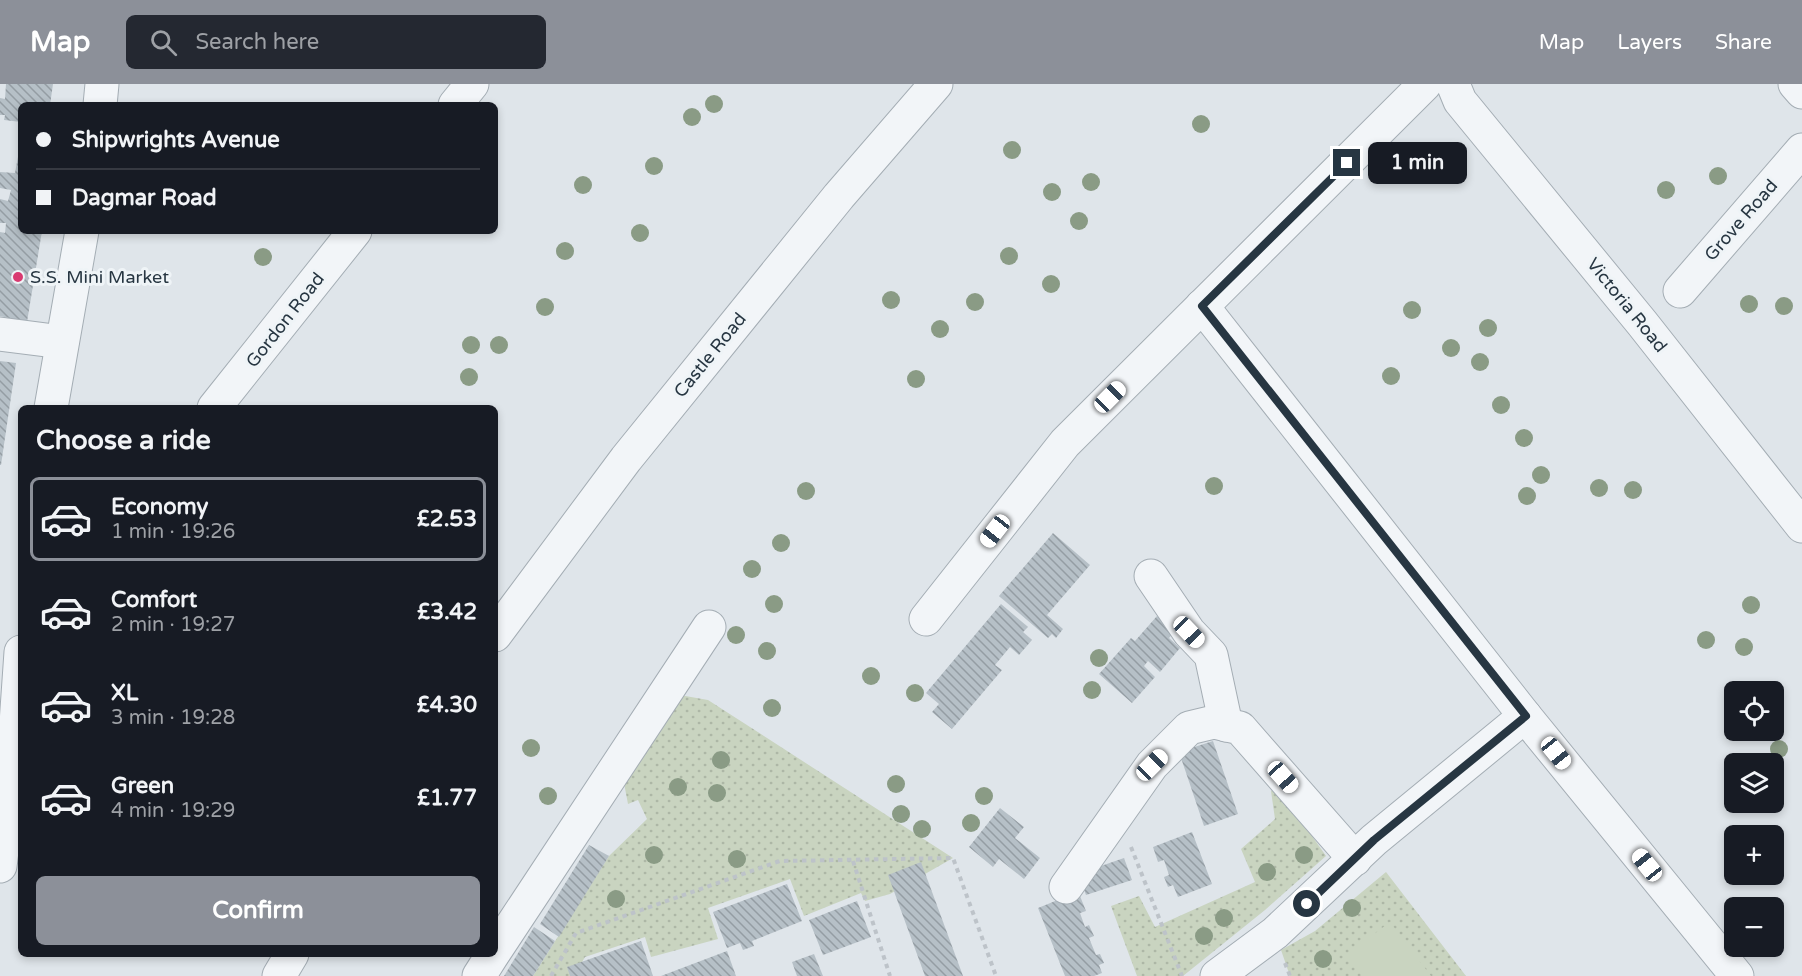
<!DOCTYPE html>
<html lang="en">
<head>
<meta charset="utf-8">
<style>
  body { margin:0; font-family:"Varela Round",sans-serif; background:#242831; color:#f1f3f6; height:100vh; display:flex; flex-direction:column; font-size:22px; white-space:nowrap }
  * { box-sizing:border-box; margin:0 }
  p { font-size:20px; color:#9ea1a6 }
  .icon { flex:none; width:33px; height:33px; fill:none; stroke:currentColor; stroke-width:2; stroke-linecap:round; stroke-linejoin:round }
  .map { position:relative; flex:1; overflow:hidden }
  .panel { position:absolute; left:18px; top:321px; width:480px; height:552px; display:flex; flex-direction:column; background:#171b24; border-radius:9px; box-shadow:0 3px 9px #0003 }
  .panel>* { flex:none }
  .hud { position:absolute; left:18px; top:18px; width:480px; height:132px; border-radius:9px; box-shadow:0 3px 9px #0003; display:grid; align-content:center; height:132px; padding:0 18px; background:#171b24 }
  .controls { position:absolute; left:1724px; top:597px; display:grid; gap:12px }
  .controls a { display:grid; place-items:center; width:60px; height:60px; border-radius:9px; background:#171b24; box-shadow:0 3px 9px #0003; font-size:30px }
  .end { position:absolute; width:27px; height:27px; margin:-14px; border:8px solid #273642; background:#fff; box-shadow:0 0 0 3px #fff }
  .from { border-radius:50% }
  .bubble { position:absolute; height:42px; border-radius:9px; background:#171b24; box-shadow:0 3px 9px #0003; font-size:20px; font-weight:700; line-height:42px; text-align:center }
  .car { position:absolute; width:18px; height:36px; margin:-18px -9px; border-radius:8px; box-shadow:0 0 4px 2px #0007; background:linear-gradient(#fff 24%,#345 0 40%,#fff 0 76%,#345 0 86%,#fff 0) }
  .hud b { display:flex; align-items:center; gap:21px; height:57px; font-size:22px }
  .hud b+b { border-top:2px solid #363941 }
  .hud i { width:15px; height:15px; background:#f1f3f6 }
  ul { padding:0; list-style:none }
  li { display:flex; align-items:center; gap:18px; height:84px; margin:0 12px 9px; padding:0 6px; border:3px solid transparent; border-radius:9px }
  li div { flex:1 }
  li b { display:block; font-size:22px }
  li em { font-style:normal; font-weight:700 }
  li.on { border-color:#8c9099 }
  li>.icon { width:54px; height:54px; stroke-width:1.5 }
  h2 { padding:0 18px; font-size:27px; line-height:72px }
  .primary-button { display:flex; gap:12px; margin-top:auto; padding:12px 18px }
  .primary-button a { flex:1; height:69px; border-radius:9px; background:#8c9099; color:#fff; font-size:24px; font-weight:700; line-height:69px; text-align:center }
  header { display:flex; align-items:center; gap:36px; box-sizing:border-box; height:84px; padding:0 30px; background:#8c9099; color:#fff }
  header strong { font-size:28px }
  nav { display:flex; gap:33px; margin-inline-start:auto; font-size:21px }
  .search { width:420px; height:54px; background:#242831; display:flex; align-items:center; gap:15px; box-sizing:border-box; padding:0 21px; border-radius:9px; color:#9ea1a6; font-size:22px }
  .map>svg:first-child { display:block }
  .grass { fill:url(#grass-dots) }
  .green { fill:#c9d4c0 }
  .building { fill:url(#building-back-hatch) }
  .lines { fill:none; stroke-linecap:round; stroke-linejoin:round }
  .minor-casing { stroke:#a4adb4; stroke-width:35 }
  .path { stroke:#bdc3c9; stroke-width:4; stroke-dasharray:4.5 4.5; stroke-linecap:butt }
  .minor { stroke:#f2f5f8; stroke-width:33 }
  .tree { fill:#8a9b85 }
  .route { stroke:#273642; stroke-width:8 }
  .poi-dot { fill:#d93a71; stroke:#eff4f7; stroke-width:2 }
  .labels { text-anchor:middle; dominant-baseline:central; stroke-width:6; stroke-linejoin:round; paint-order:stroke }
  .street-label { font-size:18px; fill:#273642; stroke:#eff4f7 }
  .poi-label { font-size:18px; fill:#273642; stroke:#eff4f7; text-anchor:start }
</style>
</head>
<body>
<header>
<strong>Map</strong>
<div class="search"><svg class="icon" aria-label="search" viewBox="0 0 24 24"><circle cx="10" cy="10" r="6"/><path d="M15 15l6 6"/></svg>Search here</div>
<nav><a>Map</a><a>Layers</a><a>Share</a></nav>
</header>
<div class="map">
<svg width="1802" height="892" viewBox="0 0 1802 892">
  <defs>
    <pattern id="grass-dots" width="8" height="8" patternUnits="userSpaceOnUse" patternTransform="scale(1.5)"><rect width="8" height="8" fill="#c9d4c0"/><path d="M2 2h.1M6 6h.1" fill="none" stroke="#adb7a6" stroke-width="1.8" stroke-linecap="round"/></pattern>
    <pattern id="building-back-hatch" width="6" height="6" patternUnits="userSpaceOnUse" patternTransform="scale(1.5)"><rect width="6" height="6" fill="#b6c0c7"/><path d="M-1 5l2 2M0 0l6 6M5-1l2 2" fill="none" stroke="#949da3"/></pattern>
  </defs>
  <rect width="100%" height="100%" fill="#dfe5ea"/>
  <g class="grass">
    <polygon points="674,610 708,616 953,774 890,810 865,817 861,809 804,832 790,795 708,824 718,855 651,873 645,853 585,873 574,892 533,892 609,772 647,735 638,716 628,720 623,694"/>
    <polygon points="1277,702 1326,772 1265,826 1183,892 1137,892 1111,822 1139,812 1155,843 1255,798 1241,765 1275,735 1271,707"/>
    <polygon points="1386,788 1466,892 1290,892 1281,866 1315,847"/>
  </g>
  <polygon class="green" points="1390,838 1431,892 1362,892 1346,871"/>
  <g class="building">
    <polygon points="6,0 53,0 50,21 21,21 21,38 4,36 5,31 0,31 0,14 5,15"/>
    <polygon points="20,62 21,147 42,147 27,238 0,232 0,148 5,149 6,139 0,139 0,115 8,117 11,106 0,104 0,88 15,89"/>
    <polygon points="0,277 16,279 1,381 0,381"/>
    <polygon points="1053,449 1090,481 1047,531 1063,545 1056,554 1052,550 1048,554 999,512"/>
    <polygon points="1001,520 1028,543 1023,548 1032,556 1019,571 1010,563 995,581 1002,586 952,645 932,628 939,620 926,609"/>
    <polygon points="1157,532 1175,547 1169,554 1180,564 1160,588 1148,577 1144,582 1155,593 1132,619 1099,590 1131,554 1135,557"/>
    <polygon points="1213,657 1238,730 1204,742 1179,668"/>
    <polygon points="1000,724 1024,743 1015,754 1040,774 1024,795 999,775 993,783 969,763"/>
    <polygon points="1192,748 1212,800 1178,813 1173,801 1168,803 1164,793 1169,791 1164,776 1158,778 1153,763"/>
    <polygon points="589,761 609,772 559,853 540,840"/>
    <polygon points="1124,774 1132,796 1086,811 1078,790"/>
    <polygon points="921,778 963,892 925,892 888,791"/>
    <polygon points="787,800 802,837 752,857 754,862 743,866 740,859 727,864 713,828"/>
    <polygon points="1075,809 1077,813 1080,812 1086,827 1080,829 1085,843 1089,841 1094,852 1089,854 1096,871 1100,870 1104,879 1099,881 1102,889 1094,892 1065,892 1038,824"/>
    <polygon points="857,817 871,853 823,871 809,836"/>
    <polygon points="534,843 555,857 552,862 533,892 504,892"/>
    <polygon points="641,857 653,892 570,892 567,883"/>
    <polygon points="727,867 736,892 661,892"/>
    <polygon points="814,870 823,892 797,892 792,878"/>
  </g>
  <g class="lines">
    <g class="minor-casing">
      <g id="minor">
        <polyline points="1453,0 1460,17 1642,239 1802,442"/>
        <polyline points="1795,0 1802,8"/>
        <polyline points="100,21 102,0"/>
        <polyline points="455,21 472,0"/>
        <polyline points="1680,207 1802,66"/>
        <polyline points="1202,222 1525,632 1737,892"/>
        <polyline points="0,250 62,258"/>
        <polyline points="51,324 82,147"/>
        <polyline points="214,324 355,147"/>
        <polyline points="1151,492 1189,548 1211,571 1226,641"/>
        <polyline points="926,535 1065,359 1425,0"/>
        <polyline points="495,551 626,375 839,112 936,0"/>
        <polyline points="0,782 13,683 21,568"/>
        <polyline points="1066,803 1152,681 1189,644 1214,638 1240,644 1355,775"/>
        <polyline points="495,867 709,543"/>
        <polyline points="279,892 292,870"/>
        <polyline points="479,892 493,870"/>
        <polyline points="1217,892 1275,849 1374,756 1525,632"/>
      </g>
    </g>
    <g class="path">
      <polyline points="1131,763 1182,892"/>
      <polyline points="853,777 890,892"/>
      <polyline points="1285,879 1290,892"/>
      <polyline points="551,892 576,849 780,777 953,774 996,892"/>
    </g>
    <use href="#minor" class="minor"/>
  </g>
  <g class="tree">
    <circle cx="714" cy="20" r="9"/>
    <circle cx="692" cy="33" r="9"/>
    <circle cx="1201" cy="40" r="9"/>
    <circle cx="1012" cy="66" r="9"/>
    <circle cx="654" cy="82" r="9"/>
    <circle cx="1718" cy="92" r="9"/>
    <circle cx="1091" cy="98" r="9"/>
    <circle cx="583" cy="101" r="9"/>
    <circle cx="1666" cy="106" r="9"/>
    <circle cx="1052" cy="108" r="9"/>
    <circle cx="1079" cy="137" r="9"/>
    <circle cx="640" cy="149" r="9"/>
    <circle cx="565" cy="167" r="9"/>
    <circle cx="1009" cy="172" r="9"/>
    <circle cx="263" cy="173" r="9"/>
    <circle cx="1051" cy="200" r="9"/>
    <circle cx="891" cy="216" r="9"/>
    <circle cx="975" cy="218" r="9"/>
    <circle cx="1749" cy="220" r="9"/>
    <circle cx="1784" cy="222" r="9"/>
    <circle cx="545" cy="223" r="9"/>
    <circle cx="1412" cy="226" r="9"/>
    <circle cx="1488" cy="244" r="9"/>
    <circle cx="940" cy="245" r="9"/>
    <circle cx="471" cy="261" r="9"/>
    <circle cx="499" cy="261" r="9"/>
    <circle cx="1451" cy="264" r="9"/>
    <circle cx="1480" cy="278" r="9"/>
    <circle cx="1391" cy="292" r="9"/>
    <circle cx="469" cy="293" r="9"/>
    <circle cx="916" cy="295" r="9"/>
    <circle cx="1501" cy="321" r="9"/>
    <circle cx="1524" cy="354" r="9"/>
    <circle cx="1541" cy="391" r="9"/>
    <circle cx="1214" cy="402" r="9"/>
    <circle cx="1599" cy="404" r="9"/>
    <circle cx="1633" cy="406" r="9"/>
    <circle cx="806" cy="407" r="9"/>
    <circle cx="1527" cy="412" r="9"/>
    <circle cx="781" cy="459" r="9"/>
    <circle cx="752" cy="485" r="9"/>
    <circle cx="774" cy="520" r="9"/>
    <circle cx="1751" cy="521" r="9"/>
    <circle cx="736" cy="551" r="9"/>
    <circle cx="1706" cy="556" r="9"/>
    <circle cx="1744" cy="563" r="9"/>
    <circle cx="767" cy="567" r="9"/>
    <circle cx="1099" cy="574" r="9"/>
    <circle cx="871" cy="592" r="9"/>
    <circle cx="1092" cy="606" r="9"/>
    <circle cx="915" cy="609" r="9"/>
    <circle cx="772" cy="624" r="9"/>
    <circle cx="531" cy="664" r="9"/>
    <circle cx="1779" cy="665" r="9"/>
    <circle cx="721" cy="676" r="9"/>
    <circle cx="896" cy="700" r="9"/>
    <circle cx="678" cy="703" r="9"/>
    <circle cx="717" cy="709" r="9"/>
    <circle cx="548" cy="712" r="9"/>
    <circle cx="984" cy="712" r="9"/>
    <circle cx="901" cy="730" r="9"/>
    <circle cx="971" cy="739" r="9"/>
    <circle cx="922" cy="745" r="9"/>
    <circle cx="654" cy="771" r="9"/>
    <circle cx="1304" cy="771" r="9"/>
    <circle cx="737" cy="775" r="9"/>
    <circle cx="1267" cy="788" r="9"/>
    <circle cx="616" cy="815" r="9"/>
    <circle cx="1352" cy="824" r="9"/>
    <circle cx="1224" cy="834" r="9"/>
    <circle cx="1204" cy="852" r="9"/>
    <circle cx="1323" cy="875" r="9"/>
  </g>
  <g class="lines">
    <polyline class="route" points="1307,820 1374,756 1526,632 1202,222 1347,79"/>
  </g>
  <circle class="poi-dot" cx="18" cy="193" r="6"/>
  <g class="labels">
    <g class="street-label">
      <text transform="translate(1741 136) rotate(-49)">Grove Road</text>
      <text transform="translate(1627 221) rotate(51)">Victoria Road</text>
      <text transform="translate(285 236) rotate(-52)">Gordon Road</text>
      <text transform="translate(710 271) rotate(-51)">Castle Road</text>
    </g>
    <g class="poi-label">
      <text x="30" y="193">S.S. Mini Market</text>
    </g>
  </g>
</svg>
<div class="controls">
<a><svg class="icon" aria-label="locate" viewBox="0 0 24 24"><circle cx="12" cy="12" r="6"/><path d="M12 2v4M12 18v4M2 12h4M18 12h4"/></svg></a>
<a><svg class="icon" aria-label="layers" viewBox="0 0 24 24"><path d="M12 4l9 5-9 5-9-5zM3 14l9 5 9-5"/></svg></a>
<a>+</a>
<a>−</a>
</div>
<i class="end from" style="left:1307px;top:820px"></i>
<i class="end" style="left:1347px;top:79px"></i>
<div class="bubble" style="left:1368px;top:58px;width:99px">1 min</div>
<i class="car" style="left:1110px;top:313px;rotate:45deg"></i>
<i class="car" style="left:995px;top:447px;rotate:218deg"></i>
<i class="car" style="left:1189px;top:548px;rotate:136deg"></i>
<i class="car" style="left:1556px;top:669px;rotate:141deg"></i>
<i class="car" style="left:1152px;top:681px;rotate:45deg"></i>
<i class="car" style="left:1283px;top:693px;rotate:138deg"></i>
<i class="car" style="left:1647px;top:781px;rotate:321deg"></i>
<div class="hud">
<b><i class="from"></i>Shipwrights Avenue</b>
<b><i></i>Dagmar Road</b>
</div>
<section class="panel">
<h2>Choose a ride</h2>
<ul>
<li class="on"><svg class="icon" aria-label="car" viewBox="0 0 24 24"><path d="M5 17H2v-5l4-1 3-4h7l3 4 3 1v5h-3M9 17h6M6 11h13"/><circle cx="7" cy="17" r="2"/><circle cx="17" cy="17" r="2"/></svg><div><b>Economy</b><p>1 min · 19:26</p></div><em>£2.53</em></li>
<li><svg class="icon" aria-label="car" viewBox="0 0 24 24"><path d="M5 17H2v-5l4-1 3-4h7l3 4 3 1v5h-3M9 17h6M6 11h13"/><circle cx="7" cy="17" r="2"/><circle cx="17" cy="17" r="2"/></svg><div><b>Comfort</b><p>2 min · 19:27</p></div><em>£3.42</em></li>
<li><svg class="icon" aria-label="car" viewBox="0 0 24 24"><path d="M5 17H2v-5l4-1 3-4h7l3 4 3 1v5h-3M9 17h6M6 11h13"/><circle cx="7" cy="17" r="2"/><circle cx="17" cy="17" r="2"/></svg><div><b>XL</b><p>3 min · 19:28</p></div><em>£4.30</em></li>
<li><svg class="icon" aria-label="car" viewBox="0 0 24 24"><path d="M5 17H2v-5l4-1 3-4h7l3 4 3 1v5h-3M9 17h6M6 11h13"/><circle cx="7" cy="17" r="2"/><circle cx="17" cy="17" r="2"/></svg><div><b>Green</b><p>4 min · 19:29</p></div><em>£1.77</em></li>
</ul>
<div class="primary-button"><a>Confirm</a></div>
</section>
</div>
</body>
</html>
